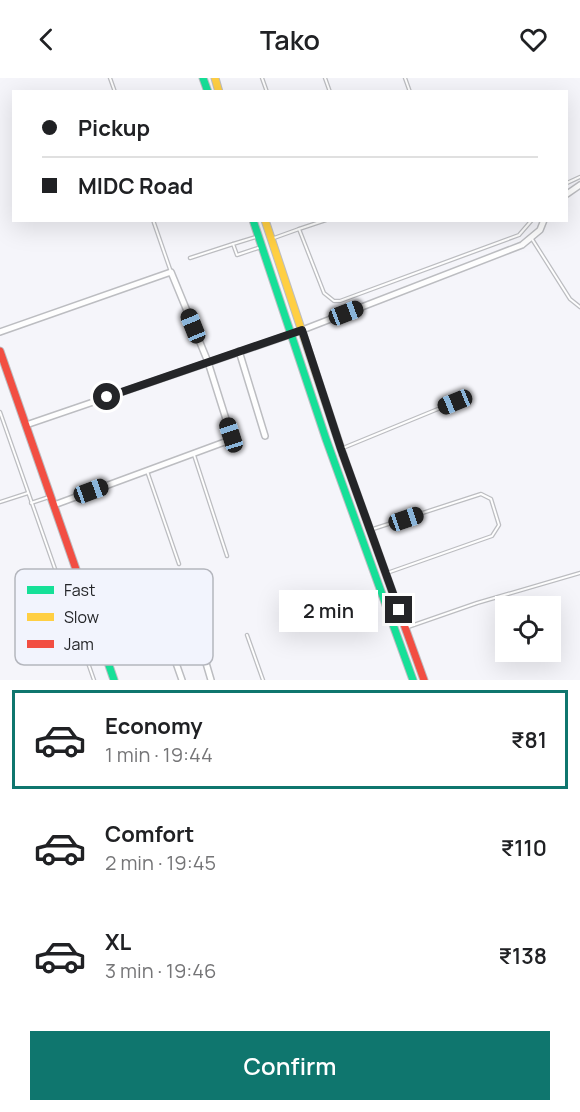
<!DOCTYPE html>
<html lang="en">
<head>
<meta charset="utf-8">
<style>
  body { margin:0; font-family:Manrope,sans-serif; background:#f2f2f2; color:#202124; height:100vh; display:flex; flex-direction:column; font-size:22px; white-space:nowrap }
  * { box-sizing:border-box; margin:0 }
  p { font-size:20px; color:#757577 }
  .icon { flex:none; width:33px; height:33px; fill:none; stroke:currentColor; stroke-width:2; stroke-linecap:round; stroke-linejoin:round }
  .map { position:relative; height:602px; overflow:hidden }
  .panel { display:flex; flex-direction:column; background:#fff; flex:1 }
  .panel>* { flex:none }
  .hud { position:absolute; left:12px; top:12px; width:556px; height:132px; border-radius:0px; box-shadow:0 6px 24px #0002; display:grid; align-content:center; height:132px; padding:0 30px; background:#fff }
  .controls { position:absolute; left:495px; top:518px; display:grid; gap:12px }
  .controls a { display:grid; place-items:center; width:66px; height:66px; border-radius:0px; background:#fff; box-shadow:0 6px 24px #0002; font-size:30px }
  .end { position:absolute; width:27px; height:27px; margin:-14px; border:8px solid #242528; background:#fff; box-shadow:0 0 0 3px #fff }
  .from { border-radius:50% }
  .bubble { position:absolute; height:42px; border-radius:0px; background:#fff; box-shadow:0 6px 24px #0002; font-size:20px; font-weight:600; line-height:42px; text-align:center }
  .car { position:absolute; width:18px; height:36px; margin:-18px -9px; border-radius:8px; box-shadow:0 0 4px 2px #0007; background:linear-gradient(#222 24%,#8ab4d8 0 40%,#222 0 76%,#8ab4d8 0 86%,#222 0) }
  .hud b { display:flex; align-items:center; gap:21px; height:57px; font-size:22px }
  .hud b+b { border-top:2px solid #e0e0e0 }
  .hud i { width:15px; height:15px; background:#202124 }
  ul { padding:10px 0 0; list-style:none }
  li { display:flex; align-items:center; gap:18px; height:99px; margin:0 12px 9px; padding:0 18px; border:3px solid transparent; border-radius:0px }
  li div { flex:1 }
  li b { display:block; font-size:22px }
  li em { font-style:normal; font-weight:600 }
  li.current { border-color:#0f766e }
  li>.icon { width:54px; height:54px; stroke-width:1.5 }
  .cta { display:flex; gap:12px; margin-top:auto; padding:12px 30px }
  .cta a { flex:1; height:69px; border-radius:0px; background:#0f766e; color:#fff; font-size:24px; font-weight:600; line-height:69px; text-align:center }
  header { display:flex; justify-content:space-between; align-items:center; height:78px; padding:0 30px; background:#fff; font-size:27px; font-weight:600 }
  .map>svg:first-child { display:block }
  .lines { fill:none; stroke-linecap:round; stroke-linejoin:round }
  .lane-casing { stroke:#bcbdc1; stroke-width:4.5 }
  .street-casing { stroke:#bcbdc1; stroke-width:8 }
  .fast-casing { stroke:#bcbdc1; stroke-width:9 }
  .slow-casing { stroke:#bcbdc1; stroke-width:9 }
  .jam-casing { stroke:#bcbdc1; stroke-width:9 }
  .lane { stroke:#fefefe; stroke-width:2 }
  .street { stroke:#fefefe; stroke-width:5 }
  .fast { stroke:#16e098; stroke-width:7 }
  .slow { stroke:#ffcf43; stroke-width:7 }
  .jam { stroke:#f24e42; stroke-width:7 }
  .route { stroke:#242528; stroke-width:8 }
  .key { fill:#f2f4fd; stroke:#b4b6bd; stroke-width:1.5 }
  .key-label { font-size:16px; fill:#242528 }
</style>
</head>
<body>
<header><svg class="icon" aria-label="back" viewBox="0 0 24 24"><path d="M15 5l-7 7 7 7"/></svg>Tako<svg class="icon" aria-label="heart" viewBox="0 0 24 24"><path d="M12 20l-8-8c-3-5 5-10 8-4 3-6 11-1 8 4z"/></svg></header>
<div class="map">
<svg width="580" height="602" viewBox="0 0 580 602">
  <rect width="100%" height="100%" fill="#f5f5fa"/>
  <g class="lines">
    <g class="lane-casing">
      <g id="lane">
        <polyline points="110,0 115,14"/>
        <polyline points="262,0 267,14"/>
        <polyline points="325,0 330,14"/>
        <polyline points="405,0 410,14"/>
        <polyline points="567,105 580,99"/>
        <polyline points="153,142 171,194"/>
        <polyline points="299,151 326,142"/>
        <polyline points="256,159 233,166 237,177 261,169"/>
        <polyline points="274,160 299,151 324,215 334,223 340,223 519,157 532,142"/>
        <polyline points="532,161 570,221 580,229"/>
        <polyline points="190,180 233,166"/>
        <polyline points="0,334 94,602"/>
        <polyline points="343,370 455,324"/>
        <polyline points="194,377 227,478"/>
        <polyline points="147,393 179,486"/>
        <polyline points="0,424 28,415"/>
        <polyline points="31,425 49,419"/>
        <polyline points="373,451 481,416 491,421 499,447 492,458 387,495"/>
        <polyline points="408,549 477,525 580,495"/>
        <polyline points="247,557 263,602"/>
      </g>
    </g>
    <g class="street-casing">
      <g id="street">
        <polyline points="567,116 580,107"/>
        <polyline points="0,254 171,194 208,284 231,357 230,362 54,427"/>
        <polyline points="239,273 265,358"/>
        <polyline points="26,347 292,256 522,167 540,152 544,142"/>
        <polyline points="176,585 182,602"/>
        <polyline points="206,585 211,602"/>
      </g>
    </g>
    <g class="fast-casing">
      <g id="fast">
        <polyline points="203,0 208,14"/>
        <polyline points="253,142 326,361 413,602"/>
        <polyline points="78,497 114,602"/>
      </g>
    </g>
    <g class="slow-casing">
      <g id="slow">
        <polyline points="215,0 219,14"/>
        <polyline points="265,142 343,377"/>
      </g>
    </g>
    <g class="jam-casing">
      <g id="jam">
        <polyline points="0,273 78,497"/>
        <polyline points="343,377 424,602"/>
      </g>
    </g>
    <use href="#lane" class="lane"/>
    <use href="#street" class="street"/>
    <use href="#fast" class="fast"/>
    <use href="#slow" class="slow"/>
    <use href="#jam" class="jam"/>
  </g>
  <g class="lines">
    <polyline class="route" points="107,319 302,252 341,371 399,532"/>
  </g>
  <rect x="15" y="491" width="198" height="96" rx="9" class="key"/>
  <rect x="27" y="508" width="27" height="8" fill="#16e098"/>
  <rect x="27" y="535" width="27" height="8" fill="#ffcf43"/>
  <rect x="27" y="562" width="27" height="8" fill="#f24e42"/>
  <g class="key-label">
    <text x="64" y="518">Fast</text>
    <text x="64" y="545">Slow</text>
    <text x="64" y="572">Jam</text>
  </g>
</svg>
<div class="controls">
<a><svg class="icon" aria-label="locate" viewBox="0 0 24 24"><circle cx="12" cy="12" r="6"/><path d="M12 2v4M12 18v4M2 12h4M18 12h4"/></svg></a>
</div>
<i class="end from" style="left:107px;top:319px"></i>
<i class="end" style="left:399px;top:532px"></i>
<div class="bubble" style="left:279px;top:512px;width:99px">2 min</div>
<i class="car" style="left:346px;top:235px;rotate:69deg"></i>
<i class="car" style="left:193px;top:248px;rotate:338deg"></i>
<i class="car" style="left:455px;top:324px;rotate:248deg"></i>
<i class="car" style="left:231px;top:357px;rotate:342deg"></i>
<i class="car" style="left:91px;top:413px;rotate:70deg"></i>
<i class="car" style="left:406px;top:441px;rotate:71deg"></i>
<div class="hud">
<b><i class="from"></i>Pickup</b>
<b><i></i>MIDC Road</b>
</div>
</div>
<section class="panel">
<ul>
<li class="current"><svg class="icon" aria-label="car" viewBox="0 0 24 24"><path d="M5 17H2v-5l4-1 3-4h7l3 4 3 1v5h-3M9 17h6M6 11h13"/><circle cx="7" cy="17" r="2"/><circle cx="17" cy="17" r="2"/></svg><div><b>Economy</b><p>1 min · 19:44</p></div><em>₹81</em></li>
<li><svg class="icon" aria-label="car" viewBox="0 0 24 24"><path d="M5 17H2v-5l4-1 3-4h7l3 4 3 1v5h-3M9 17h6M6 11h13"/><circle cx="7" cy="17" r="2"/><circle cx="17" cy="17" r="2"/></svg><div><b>Comfort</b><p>2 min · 19:45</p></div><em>₹110</em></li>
<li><svg class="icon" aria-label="car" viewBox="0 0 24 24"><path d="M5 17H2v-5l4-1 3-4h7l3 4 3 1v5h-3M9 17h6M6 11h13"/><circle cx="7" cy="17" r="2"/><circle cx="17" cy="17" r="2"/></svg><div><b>XL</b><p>3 min · 19:46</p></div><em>₹138</em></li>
</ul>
<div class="cta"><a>Confirm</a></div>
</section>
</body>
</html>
